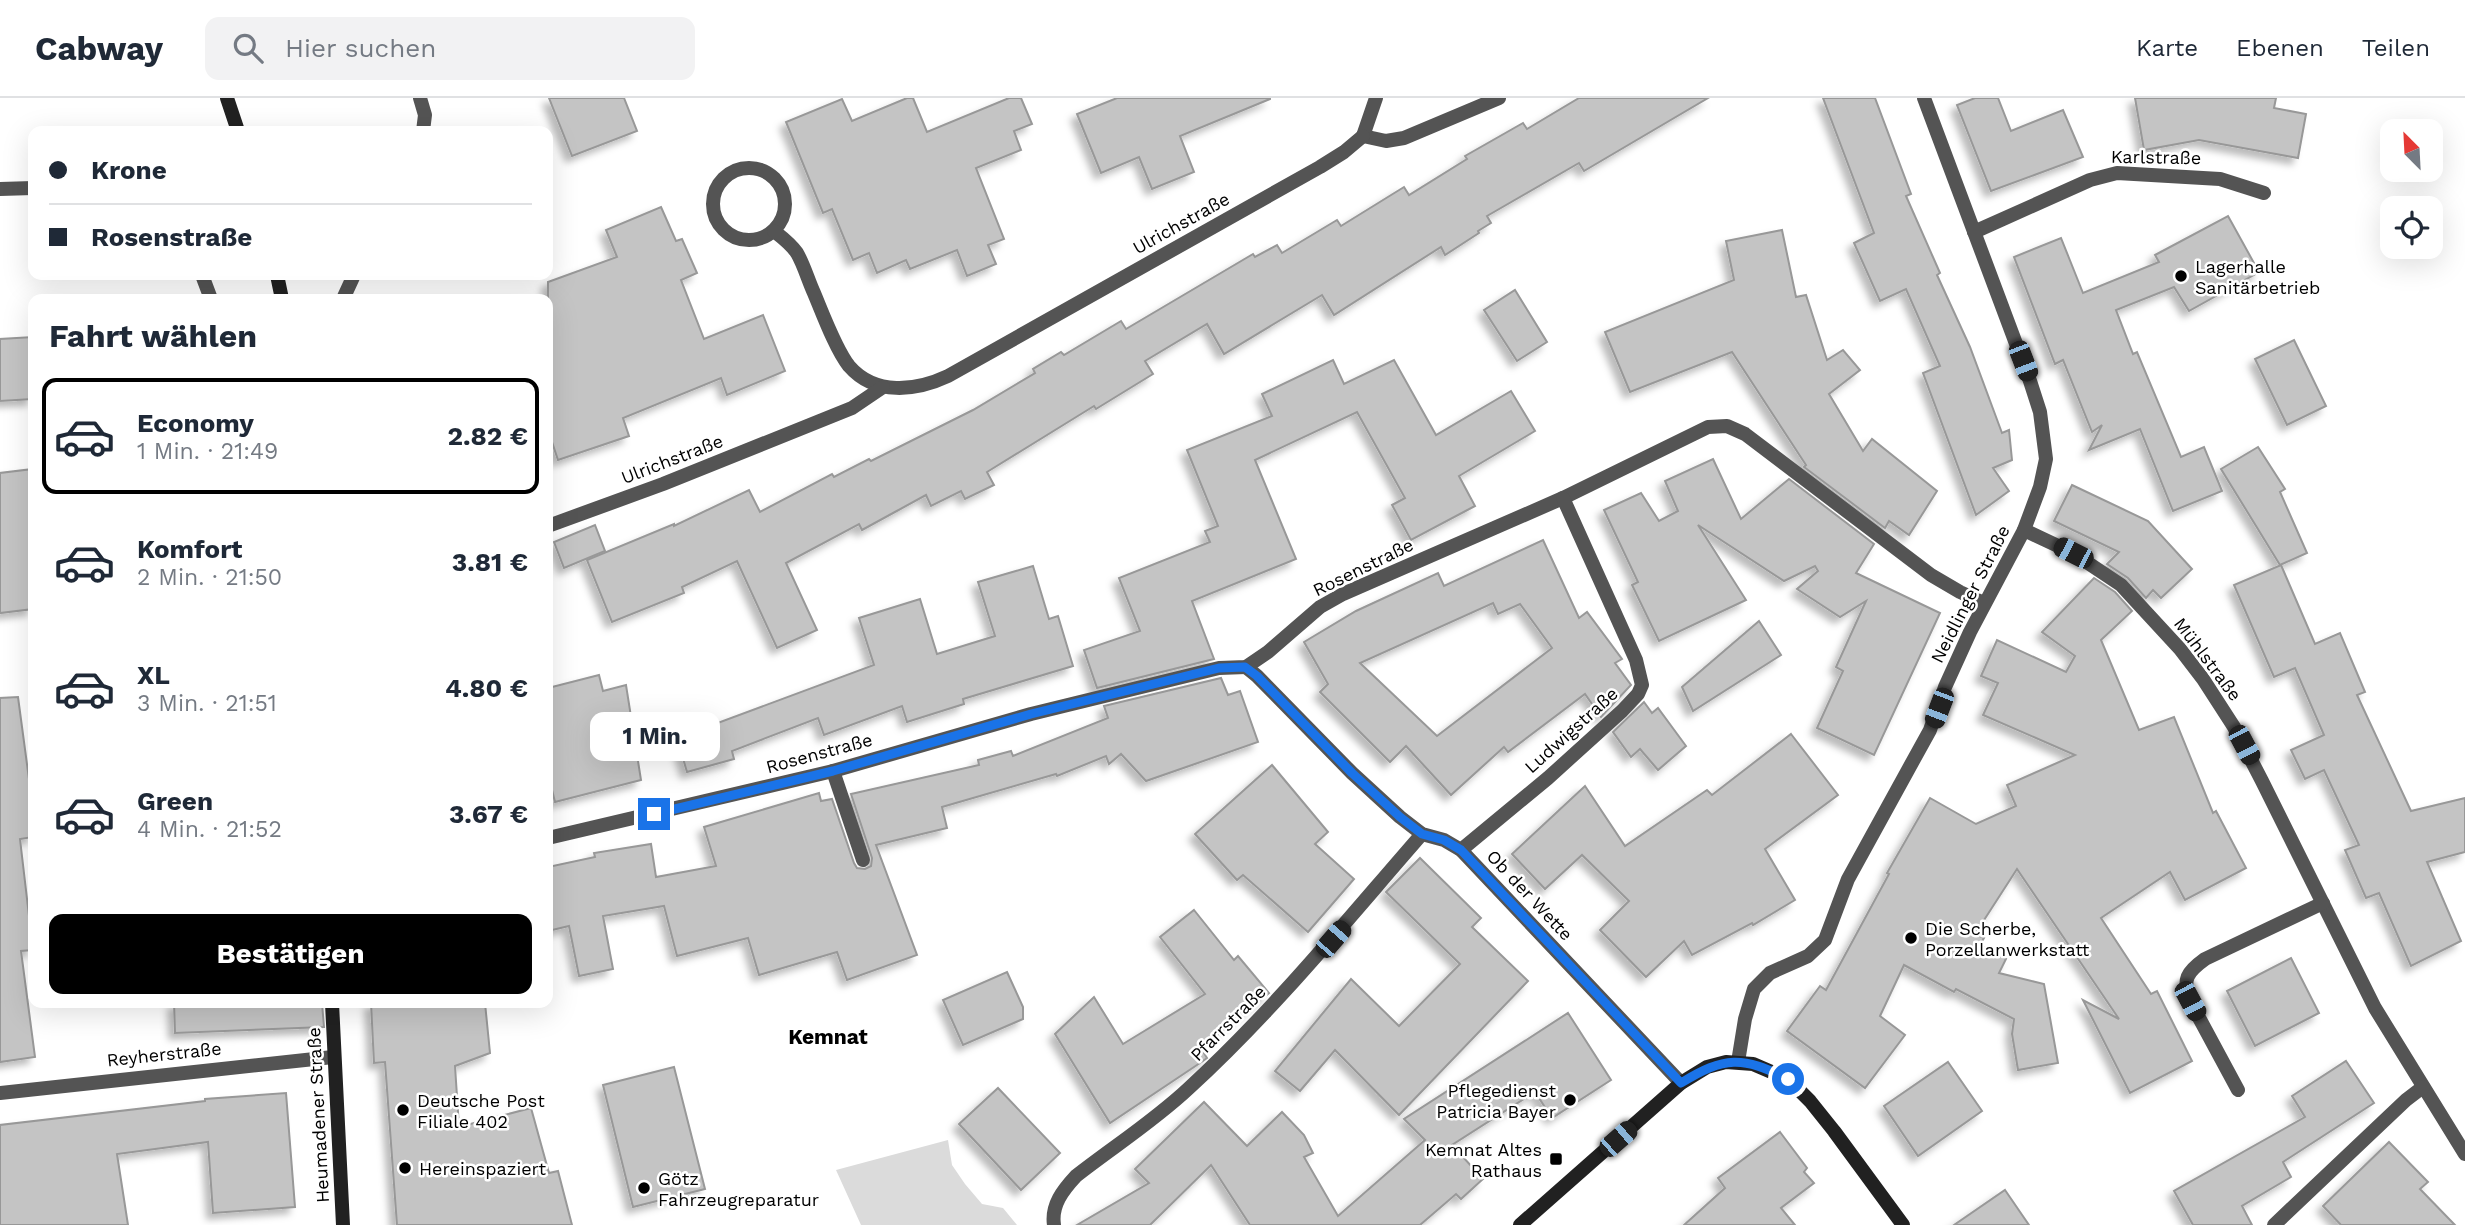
<!DOCTYPE html>
<html lang="de">
<head>
<meta charset="utf-8">
<style>
  body { margin:0; font-family:"Work Sans",sans-serif; background:#f2f2f3; color:#1f2937; height:100vh; display:flex; flex-direction:column; font-size:26px; white-space:nowrap }
  * { box-sizing:border-box; margin:0 }
  p { font-size:23px; color:#747a83 }
  .icon { flex:none; width:38px; height:38px; fill:none; stroke:currentColor; stroke-width:2; stroke-linecap:round; stroke-linejoin:round }
  .map { position:relative; flex:1; overflow:hidden }
  .sheet { position:absolute; left:28px; top:196px; width:525px; height:714px; display:flex; flex-direction:column; background:#fff; border-radius:14px; box-shadow:0 7px 28px #0002 }
  .sheet>* { flex:none }
  .hud { position:absolute; left:28px; top:28px; width:525px; height:154px; border-radius:14px; box-shadow:0 7px 28px #0002; display:grid; align-content:center; height:154px; padding:0 21px; background:#fff }
  .needle { width:46px; rotate:336deg }
  .tools { position:absolute; left:2380px; top:21px; display:grid; gap:14px }
  .tools a { display:grid; place-items:center; width:63px; height:63px; border-radius:14px; background:#fff; box-shadow:0 7px 28px #0002; font-size:35px }
  .end { position:absolute; width:32px; height:32px; margin:-16px; border:9px solid #1a73e8; background:#fff; box-shadow:0 0 0 4px #fff }
  .from { border-radius:50% }
  .bubble { position:absolute; height:49px; border-radius:14px; background:#fff; box-shadow:0 7px 28px #0002; font-size:23px; font-weight:700; line-height:49px; text-align:center }
  .car { position:absolute; width:21px; height:42px; margin:-21px -10px; border-radius:9px; box-shadow:0 0 5px 2px #0007; background:linear-gradient(#222 24%,#8ab4d8 0 40%,#222 0 76%,#8ab4d8 0 86%,#222 0) }
  .hud b { display:flex; align-items:center; gap:24px; height:66px; font-size:26px }
  .hud b+b { border-top:2px solid #e0e1e3 }
  .hud i { width:18px; height:18px; background:#1f2937 }
  ul { padding:0; list-style:none }
  li { display:flex; align-items:center; gap:21px; height:116px; margin:0 14px 10px; padding:0 7px; border:4px solid transparent; border-radius:14px }
  li div { flex:1 }
  li b { display:block; font-size:26px }
  li em { font-style:normal; font-weight:700 }
  li.selected { border-color:#000 }
  li>.icon { width:63px; height:63px; stroke-width:1.5 }
  h2 { padding:0 21px; font-size:32px; line-height:84px }
  .button { display:flex; gap:14px; margin-top:auto; padding:14px 21px }
  .button a { flex:1; height:80px; border-radius:14px; background:#000; color:#fff; font-size:28px; font-weight:700; line-height:80px; text-align:center }
  header { display:flex; align-items:center; gap:42px; box-sizing:border-box; height:98px; padding:0 35px; background:#fff; border-bottom:2px solid #e0e1e3 }
  header strong { font-size:33px }
  nav { display:flex; gap:38px; margin-inline-start:auto; font-size:24px }
  .search { width:490px; height:63px; background:#f2f2f3; display:flex; align-items:center; gap:18px; box-sizing:border-box; padding:0 24px; border-radius:14px; color:#747a83; font-size:26px }
  .map>svg:first-child { display:block }
  .green { fill:#dbdbdb }
  .building { fill:#c4c4c4; stroke:#989898; stroke-width:2; fill-rule:evenodd; filter:url(#shadow) }
  .lines { fill:none; stroke-linecap:round; stroke-linejoin:round }
  .lane { stroke:#545454; stroke-width:14 }
  .street { stroke:#545454; stroke-width:14 }
  .secondary { stroke:#212121; stroke-width:14 }
  .route { stroke:#1a73e8; stroke-width:9 }
  .poi-dot { fill:#000; stroke:#fff; stroke-width:2.5 }
  .labels { text-anchor:middle; dominant-baseline:central; stroke-width:5; stroke-linejoin:round; paint-order:stroke }
  .street-label { font-size:18px; fill:#000; stroke:#fff }
  .poi-label { font-size:18px; fill:#000; stroke:#fff; text-anchor:start }
  .quarter-label { font-size:21px; font-weight:bold; fill:#000; stroke:#fff }
</style>
</head>
<body>
<header>
<strong>Cabway</strong>
<div class="search"><svg class="icon" aria-label="search" viewBox="0 0 24 24"><circle cx="10" cy="10" r="6"/><path d="M15 15l6 6"/></svg>Hier suchen</div>
<nav><a>Karte</a><a>Ebenen</a><a>Teilen</a></nav>
</header>
<div class="map">
<svg width="2465" height="1127" viewBox="0 0 2465 1127">
  <defs>
    <filter id="shadow"><feDropShadow dx="-6" dy="6" stdDeviation="3.5" flood-color="#0004"/></filter>
  </defs>
  <rect width="100%" height="100%" fill="#fff"/>
  <polygon class="green" points="948,1042 952,1067 965,1086 982,1106 1003,1110 1017,1127 861,1127 836,1072"/>
  <g class="building">
    <polygon points="549,0 624,0 637,33 572,58"/>
    <polygon points="907,0 913,0 927,34 1009,0 1021,0 1032,26 1014,33 1021,52 976,70 1004,141 988,147 996,166 967,178 957,152 910,171 906,162 877,175 869,155 853,162 832,111 823,115 786,24 842,1 852,23"/>
    <polygon points="1117,0 1270,0 1270,1 1180,38 1194,74 1152,91 1139,59 1101,75 1077,16"/>
    <polygon points="1579,0 1708,0 1584,73 1579,65 1487,118 1491,125 1478,133 1479,135 1445,157 1441,149 1334,217 1322,197 1224,256 1207,226 1145,263 1153,276 1096,311 1094,308 987,374 994,387 965,401 961,393 931,408 926,397 862,432 859,426 786,465 817,532 777,550 737,463 682,489 684,495 612,524 587,462 674,426 674,428 749,392 760,414 832,376 834,379 869,361 871,363 973,312 1035,275 1033,271 1061,254 1064,257 1121,223 1126,231 1253,156 1255,159 1277,147 1282,155 1337,122 1341,128 1404,89 1409,97 1467,61 1465,58 1523,25 1527,31"/>
    <polygon points="1823,0 1875,0 1911,96 1906,98 1940,175 1937,177 1970,249 2002,335 2009,332 2012,362 1993,370 2009,393 1976,417 1923,275 1940,268 1906,191 1880,203 1854,145 1874,135"/>
    <polygon points="1975,0 1998,0 2011,33 2063,12 2083,59 1991,93 1957,7"/>
    <polygon points="2135,0 2276,0 2274,10 2306,16 2298,60 2199,42 2144,52"/>
    <polygon points="661,109 676,143 682,141 697,175 681,182 704,241 763,217 785,273 727,297 721,280 623,320 629,338 558,362 548,332 548,184 617,159 606,132"/>
    <polygon points="2228,118 2259,174 2189,213 2174,189 2116,212 2133,256 2137,254 2181,359 2204,349 2222,393 2173,413 2140,331 2089,352 2102,327 2092,334 2063,262 2055,266 2014,159 2061,140 2083,195 2159,164 2155,157"/>
    <polygon points="1782,132 1796,199 1806,197 1827,262 1843,252 1860,272 1829,296 1863,353 1872,341 1937,393 1909,437 1889,423 1885,430 1804,369 1806,367 1732,254 1630,294 1605,234 1734,182 1726,143"/>
    <polygon points="1515,192 1547,244 1517,263 1484,212"/>
    <polygon points="33,239 33,301 0,303 0,241"/>
    <polygon points="2294,242 2326,308 2287,327 2255,261"/>
    <polygon points="1333,262 1344,286 1394,262 1436,337 1511,293 1535,333 1459,378 1475,408 1411,442 1392,407 1405,400 1357,314 1255,362 1296,461 1192,503 1214,561 1097,590 1084,552 1140,533 1119,480 1210,444 1205,433 1218,428 1187,352 1272,318 1262,296"/>
    <polygon points="2258,349 2285,391 2280,394 2307,455 2280,467 2221,371"/>
    <polygon points="1713,361 1741,421 1789,381 1874,446 1856,475 1940,515 1874,657 1817,630 1843,573 1836,569 1866,503 1840,519 1797,491 1818,473 1815,468 1784,483 1698,427 1746,502 1659,543 1632,487 1638,484 1604,412 1641,395 1659,423 1678,413 1665,383"/>
    <polygon points="33,371 33,511 0,515 0,375"/>
    <polygon points="2072,387 2148,423 2192,471 2161,500 2153,492 2146,500 2128,480 2107,466 2119,454 2054,423"/>
    <polygon points="595,427 605,453 564,470 554,444"/>
    <path d="M1543,442L1579,520L1587,514L1622,561L1615,565L1631,587L1601,619L1585,596L1508,654L1504,649L1451,697L1406,648L1390,664L1320,594L1328,586L1304,544L1356,513L1438,475L1444,488ZM1493,505L1498,516L1520,506L1552,550L1437,638L1360,565Z"/>
    <polygon points="2281,467 2315,546 2340,535 2365,594 2357,597 2411,713 2465,700 2465,754 2427,764 2461,843 2411,868 2379,795 2366,800 2345,752 2359,747 2324,672 2305,681 2291,652 2324,637 2295,570 2274,579 2234,487"/>
    <polygon points="1033,468 1049,521 1058,518 1073,568 963,601 964,606 907,624 902,608 824,637 818,620 732,653 734,661 687,674 677,640 874,567 859,520 920,501 937,556 995,538 978,484"/>
    <polygon points="2094,480 2115,494 2132,513 2101,542 2139,632 2174,619 2213,715 2216,713 2246,770 2185,802 2170,774 2101,820 2151,896 2157,893 2192,963 2130,995 2083,902 2119,921 2017,771 1975,836 1984,840 1980,847 2006,861 1999,875 2044,886 2058,965 2018,972 2012,936 2014,921 1956,891 1954,894 1904,867 1880,918 1905,937 1865,990 1787,933 1820,888 1826,892 1889,776 1887,775 1930,700 1976,726 2016,708 2007,687 2075,657 1983,617 1998,585 1981,578 1997,542 2066,574 2075,558 2042,534"/>
    <polygon points="1759,523 1781,557 1693,613 1682,589"/>
    <polygon points="599,577 603,593 626,587 641,682 555,704 548,676 548,590"/>
    <polygon points="1221,580 1228,597 1240,593 1258,644 1146,683 1121,656 1109,666 1106,658 1057,678 1056,676 942,709 947,730 876,747 917,857 847,882 837,854 759,877 748,840 677,858 664,808 603,818 613,871 579,878 569,828 548,833 548,769 595,759 594,755 651,746 656,779 716,768 704,729 819,695 821,703 832,701 854,765 857,770 865,771 871,768 872,760 851,696 979,667 978,662 1011,653 1013,658 1108,620 1104,608"/>
    <polygon points="18,599 33,711 33,739 20,741 33,852 21,853 35,959 0,964 0,600"/>
    <polygon points="1644,604 1652,615 1658,610 1686,648 1658,672 1640,651 1631,659 1613,634"/>
    <polygon points="1791,636 1838,697 1765,751 1795,802 1753,827 1752,825 1692,857 1684,843 1646,879 1600,832 1629,803 1582,757 1545,791 1512,756 1585,688 1625,748 1707,692 1712,697"/>
    <polygon points="1272,667 1328,734 1315,746 1354,781 1308,834 1243,777 1237,782 1195,736"/>
    <polygon points="1420,760 1481,820 1472,829 1528,883 1399,1017 1335,952 1300,993 1275,973 1351,881 1399,928 1460,866 1386,794"/>
    <polygon points="1194,812 1234,862 1238,858 1269,895 1201,950 1207,960 1203,963 1110,1025 1055,936 1094,899 1123,946 1205,896 1160,839"/>
    <polygon points="2291,860 2319,915 2255,948 2227,893"/>
    <polygon points="1007,874 1023,909 1023,921 963,947 943,902"/>
    <polygon points="174,905 322,905 324,929 175,935"/>
    <polygon points="371,905 485,905 490,955 455,968 459,1029 531,1010 549,1075 558,1073 572,1127 397,1127 385,964 374,965"/>
    <polygon points="1568,915 1611,982 1552,1020 1535,994 1452,1047 1483,1081 1461,1101 1456,1096 1420,1127 1250,1127 1211,1067 1150,1127 1077,1127 1149,1085 1135,1071 1204,1004 1247,1048 1282,1014 1304,1037 1313,1055 1304,1059 1338,1118 1425,1042 1404,1021"/>
    <polygon points="2346,963 2374,1005 2283,1064 2291,1079 2242,1108 2252,1127 2193,1127 2174,1093 2305,1019 2292,998"/>
    <polygon points="1948,964 1982,1013 1918,1058 1884,1008"/>
    <polygon points="674,969 705,1091 633,1109 603,987"/>
    <polygon points="998,990 1060,1055 1021,1092 959,1026"/>
    <polygon points="286,995 295,1109 213,1115 208,1044 117,1056 128,1127 0,1127 0,1027 205,1003 205,1001"/>
    <polygon points="1780,1034 1807,1070 1804,1074 1814,1085 1781,1110 1795,1127 1684,1127 1725,1090 1718,1080"/>
    <polygon points="2389,1044 2428,1084 2420,1091 2455,1127 2341,1127 2323,1108"/>
    <polygon points="2005,1092 2029,1127 1954,1127"/>
  </g>
  <g class="lines">
    <g class="lane">
      <polyline points="420,0 425,17 423,33"/>
      <polyline points="343,201 354,177"/>
      <polyline points="833,673 863,762"/>
    </g>
    <g class="street">
      <polyline points="1363,38 1386,43 1404,40 1499,0"/>
      <polyline points="1363,38 1376,0"/>
      <circle cx="749" cy="106" r="36"/>
      <polyline points="0,91 33,90"/>
      <path d="M774,133C783,140 791,146 797,155C804,167 808,182 814,195C822,214 836,252 849,268C875,298 916,293 948,278L1320,69L1344,54L1363,38"/>
      <polyline points="1974,134 2090,82 2117,75 2220,81 2264,95"/>
      <polyline points="202,177 211,201"/>
      <polyline points="548,428 663,386 852,310 883,289"/>
      <polyline points="2024,432 2073,455 2121,487 2180,551 2203,581 2234,629 2262,683 2375,910 2465,1056"/>
      <polyline points="1246,569 1257,578 1352,675 1400,719 1422,736 1444,742 1461,752 1681,985"/>
      <polyline points="548,740 833,673 1031,616 1219,570 1246,569 1268,554 1320,509 1343,496 1563,400 1708,329 1727,328 1745,336 1931,477 1960,494 1984,505"/>
      <polyline points="1461,752 1548,680 1622,613 1638,596 1642,587 1636,562 1563,400"/>
      <polyline points="1738,964 1745,921 1754,891 1770,875 1808,858 1825,842 1848,781 1930,632 1945,589 1970,534 2024,432 2040,389 2046,361 2040,314 2030,283 1924,0"/>
      <path d="M2238,992L2190,903C2182,881 2187,874 2205,861L2323,805"/>
      <polyline points="0,995 333,959"/>
      <path d="M1054,1127C1051,1107 1063,1092 1076,1078C1113,1049 1154,1023 1189,990C1274,912 1346,823 1422,736"/>
      <polyline points="2274,1127 2406,1002 2423,989"/>
    </g>
    <g class="secondary">
      <polyline points="227,0 238,33"/>
      <polyline points="277,177 282,201"/>
      <polyline points="332,905 343,1127"/>
      <polyline points="1520,1127 1681,985 1707,969 1726,964 1753,966 1788,981 1810,1003 1834,1033 1903,1127"/>
    </g>
  </g>
  <g class="lines">
    <path class="route" d="M654,716L833,673L1031,616L1219,570L1245,569L1257,578L1352,675L1400,719L1422,736L1444,742L1461,752L1681,985C1725,958 1742,958 1788,981"/>
  </g>
  <g class="poi-dot">
    <circle cx="2181" cy="178" r="7"/>
    <circle cx="1911" cy="840" r="7"/>
    <circle cx="1570" cy="1002" r="7"/>
    <circle cx="403" cy="1012" r="7"/>
    <rect x="1549" y="1054" width="14" height="14" rx="3.5"/>
    <circle cx="405" cy="1070" r="7"/>
    <circle cx="644" cy="1090" r="7"/>
  </g>
  <g class="labels">
    <g class="street-label">
      <text transform="translate(2156 59) rotate(1)">Karlstraße</text>
      <text transform="translate(1181 125) rotate(-29)">Ulrichstraße</text>
      <text transform="translate(672 361) rotate(-21)">Ulrichstraße</text>
      <text transform="translate(1363 469) rotate(-26)">Rosenstraße</text>
      <text transform="translate(1970 496) rotate(-63)">Neidlinger Straße</text>
      <text transform="translate(2208 561) rotate(53)">Mühlstraße</text>
      <text transform="translate(1571 632) rotate(-42)">Ludwigstraße</text>
      <text transform="translate(819 655) rotate(-15)">Rosenstraße</text>
      <text transform="translate(1530 797) rotate(47)">Ob der Wette</text>
      <text transform="translate(1228 925) rotate(-45)">Pfarrstraße</text>
      <text transform="translate(164 956) rotate(-6)">Reyherstraße</text>
      <text transform="translate(318 1017) rotate(-93)">Heumadener Straße</text>
    </g>
    <g class="poi-label">
      <text x="2195" y="168">Lagerhalle<tspan x="2195" dy="21">Sanitärbetrieb</tspan></text>
      <text x="1925" y="830">Die Scherbe,<tspan x="1925" dy="21">Porzellanwerkstatt</tspan></text>
      <text x="1556" y="992" text-anchor="end">Pflegedienst<tspan x="1556" dy="21">Patricia Bayer</tspan></text>
      <text x="417" y="1002">Deutsche Post<tspan x="417" dy="21">Filiale 402</tspan></text>
      <text x="1542" y="1051" text-anchor="end">Kemnat Altes<tspan x="1542" dy="21">Rathaus</tspan></text>
      <text x="419" y="1070">Hereinspaziert</text>
      <text x="658" y="1080">Götz<tspan x="658" dy="21">Fahrzeugreparatur</tspan></text>
    </g>
    <g class="quarter-label">
      <text x="828" y="938">Kemnat</text>
    </g>
  </g>
</svg>
<div class="tools">
<a><svg class="needle" viewBox="-14 -14 28 28"><path d="M0-13l5 13h-10z" fill="#e53935"/><path d="M0 13l5-13h-10z" fill="#747a83"/></svg></a>
<a><svg class="icon" aria-label="locate" viewBox="0 0 24 24"><circle cx="12" cy="12" r="6"/><path d="M12 2v4M12 18v4M2 12h4M18 12h4"/></svg></a>
</div>
<i class="end from" style="left:1788px;top:981px"></i>
<i class="end" style="left:654px;top:716px"></i>
<div class="bubble" style="left:590px;top:614px;width:130px">1 Min.</div>
<i class="car" style="left:2023px;top:263px;rotate:159deg"></i>
<i class="car" style="left:2073px;top:455px;rotate:297deg"></i>
<i class="car" style="left:1939px;top:610px;rotate:201deg"></i>
<i class="car" style="left:2244px;top:647px;rotate:152deg"></i>
<i class="car" style="left:1333px;top:841px;rotate:41deg"></i>
<i class="car" style="left:2190px;top:903px;rotate:152deg"></i>
<i class="car" style="left:1618px;top:1041px;rotate:49deg"></i>
<div class="hud">
<b><i class="from"></i>Krone</b>
<b><i></i>Rosenstraße</b>
</div>
<section class="sheet">
<h2>Fahrt wählen</h2>
<ul>
<li class="selected"><svg class="icon" aria-label="car" viewBox="0 0 24 24"><path d="M5 17H2v-5l4-1 3-4h7l3 4 3 1v5h-3M9 17h6M6 11h13"/><circle cx="7" cy="17" r="2"/><circle cx="17" cy="17" r="2"/></svg><div><b>Economy</b><p>1 Min. · 21:49</p></div><em>2.82 €</em></li>
<li><svg class="icon" aria-label="car" viewBox="0 0 24 24"><path d="M5 17H2v-5l4-1 3-4h7l3 4 3 1v5h-3M9 17h6M6 11h13"/><circle cx="7" cy="17" r="2"/><circle cx="17" cy="17" r="2"/></svg><div><b>Komfort</b><p>2 Min. · 21:50</p></div><em>3.81 €</em></li>
<li><svg class="icon" aria-label="car" viewBox="0 0 24 24"><path d="M5 17H2v-5l4-1 3-4h7l3 4 3 1v5h-3M9 17h6M6 11h13"/><circle cx="7" cy="17" r="2"/><circle cx="17" cy="17" r="2"/></svg><div><b>XL</b><p>3 Min. · 21:51</p></div><em>4.80 €</em></li>
<li><svg class="icon" aria-label="car" viewBox="0 0 24 24"><path d="M5 17H2v-5l4-1 3-4h7l3 4 3 1v5h-3M9 17h6M6 11h13"/><circle cx="7" cy="17" r="2"/><circle cx="17" cy="17" r="2"/></svg><div><b>Green</b><p>4 Min. · 21:52</p></div><em>3.67 €</em></li>
</ul>
<div class="button"><a>Bestätigen</a></div>
</section>
</div>
</body>
</html>
